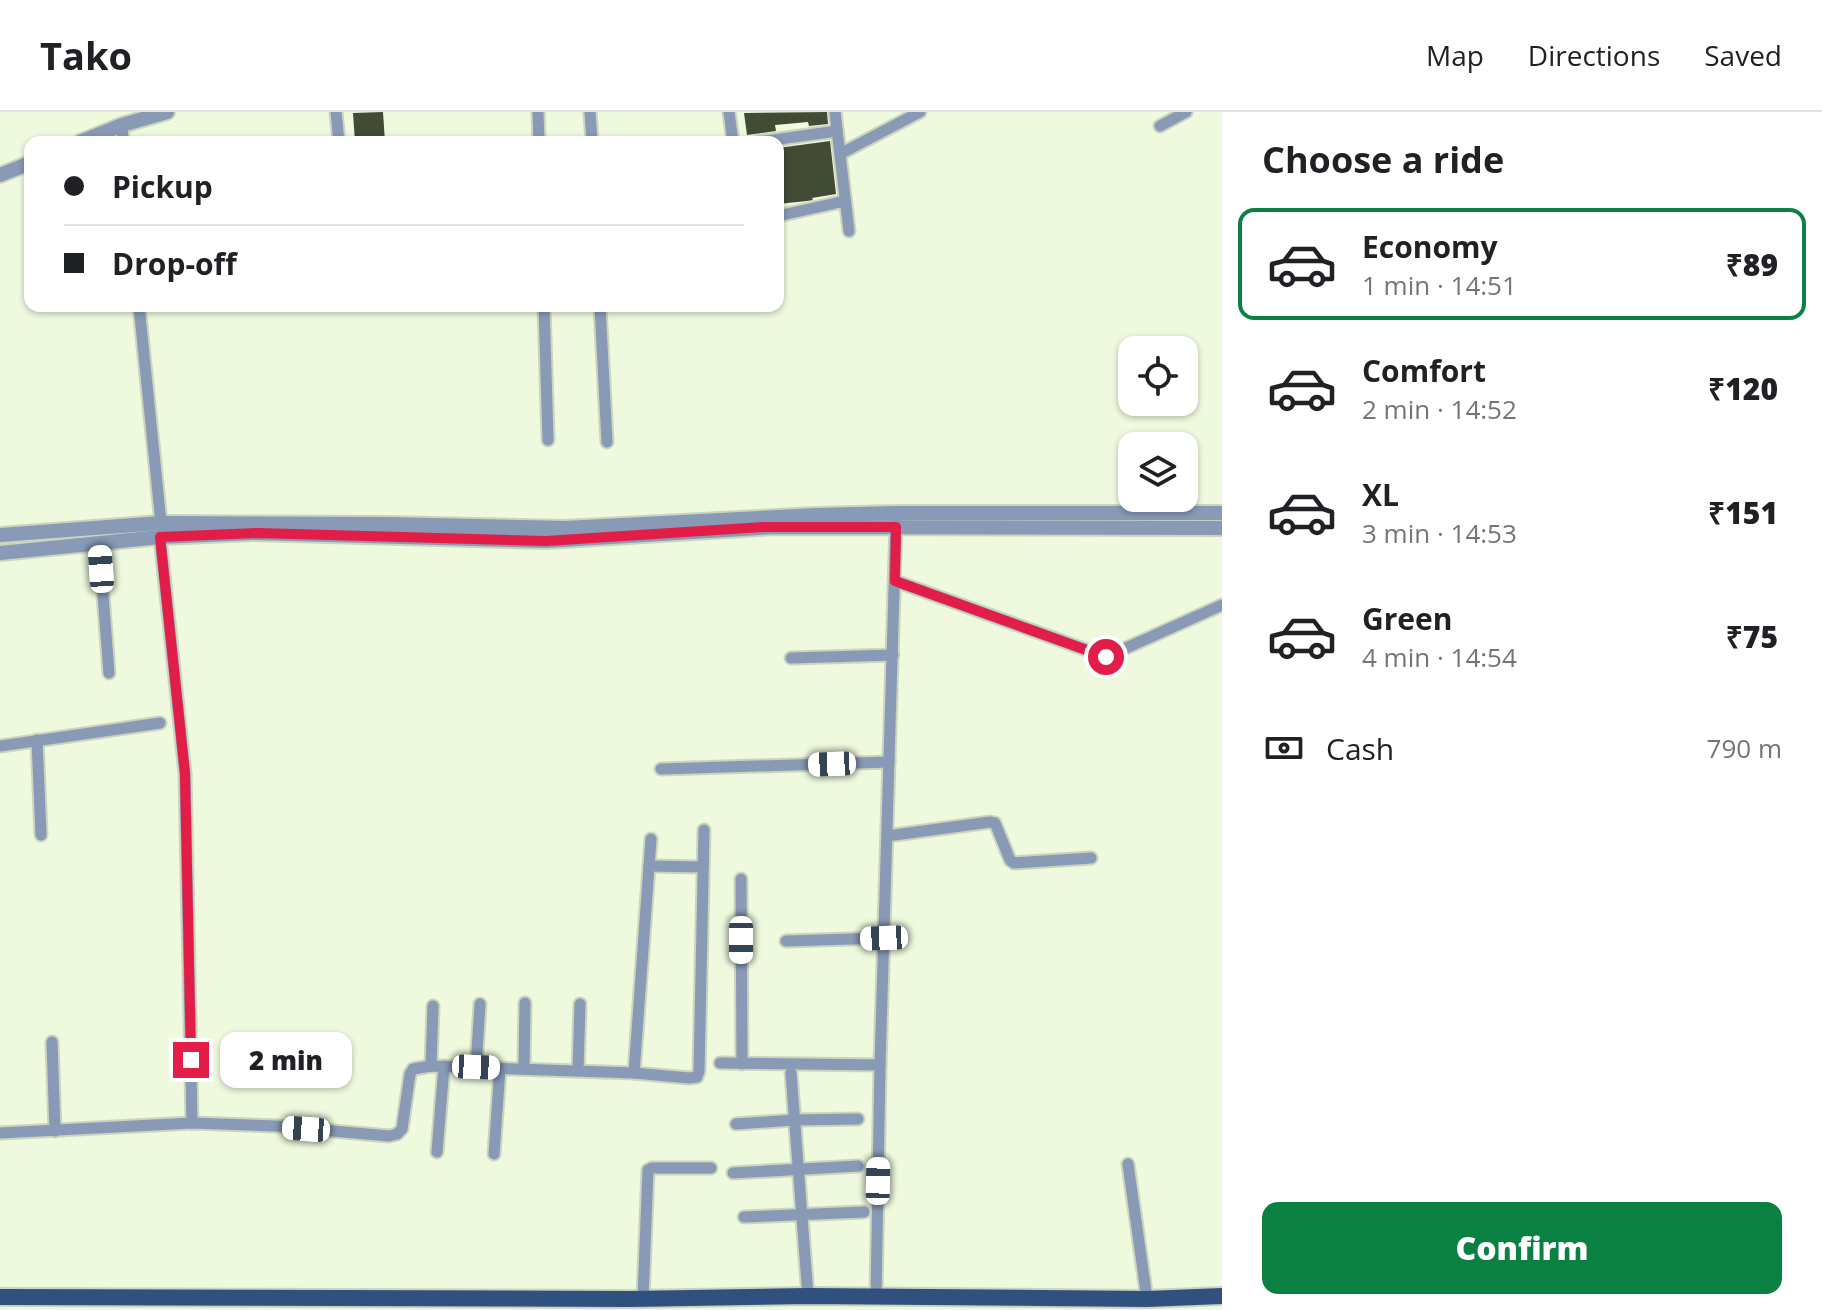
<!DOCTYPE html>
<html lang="en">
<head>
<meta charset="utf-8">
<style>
  body { margin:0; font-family:"Open Sans",sans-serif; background:#f6f6f6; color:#202124; height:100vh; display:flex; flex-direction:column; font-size:30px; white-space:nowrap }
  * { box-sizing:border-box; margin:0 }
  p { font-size:26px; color:#757577 }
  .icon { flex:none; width:44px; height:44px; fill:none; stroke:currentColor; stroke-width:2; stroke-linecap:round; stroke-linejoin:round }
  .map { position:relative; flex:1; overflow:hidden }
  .panel { display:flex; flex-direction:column; background:#fff; width:600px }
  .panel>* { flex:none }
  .top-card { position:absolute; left:24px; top:24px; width:760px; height:176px; border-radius:16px; box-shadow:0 2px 6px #0004; display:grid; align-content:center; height:176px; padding:0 40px; background:#fff }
  .buttons { position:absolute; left:1118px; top:224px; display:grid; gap:16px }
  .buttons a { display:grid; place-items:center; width:80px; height:80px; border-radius:16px; background:#fff; box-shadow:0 2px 6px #0004; font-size:40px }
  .end { position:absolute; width:36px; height:36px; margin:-18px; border:10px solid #e11d48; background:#fff; box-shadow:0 0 0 4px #fff }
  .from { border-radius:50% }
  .bubble { position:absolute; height:56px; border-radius:16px; background:#fff; box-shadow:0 2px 6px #0004; font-size:26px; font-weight:800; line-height:56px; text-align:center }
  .car { position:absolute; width:24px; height:48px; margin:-24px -12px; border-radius:10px; box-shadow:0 0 6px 2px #0007; background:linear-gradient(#fff 24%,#345 0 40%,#fff 0 76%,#345 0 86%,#fff 0) }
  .top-card b { display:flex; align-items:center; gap:28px; height:76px; font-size:30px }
  .top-card b+b { border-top:2px solid #e0e0e0 }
  .top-card i { width:20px; height:20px; background:#202124 }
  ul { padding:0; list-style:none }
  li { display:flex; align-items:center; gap:24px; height:112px; margin:0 16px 12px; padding:0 24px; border:4px solid transparent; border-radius:16px }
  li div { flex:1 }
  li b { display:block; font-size:30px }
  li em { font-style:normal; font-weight:800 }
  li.current { border-color:#0b8043 }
  li>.icon { width:72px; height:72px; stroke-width:1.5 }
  h2 { padding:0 40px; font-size:36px; line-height:96px }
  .pay { display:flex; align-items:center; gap:20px; height:88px; padding:0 40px; font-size:30px }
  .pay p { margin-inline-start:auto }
  .action { display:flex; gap:16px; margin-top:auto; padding:16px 40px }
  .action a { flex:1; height:92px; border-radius:16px; background:#0b8043; color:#fff; font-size:32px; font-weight:800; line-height:92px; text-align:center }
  header { display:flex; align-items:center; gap:48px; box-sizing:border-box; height:112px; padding:0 40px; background:#fff; border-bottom:2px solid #e0e0e0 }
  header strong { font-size:38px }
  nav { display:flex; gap:44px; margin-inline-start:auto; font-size:28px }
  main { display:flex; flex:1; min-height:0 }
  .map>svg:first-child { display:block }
  .building { fill:#424b35 }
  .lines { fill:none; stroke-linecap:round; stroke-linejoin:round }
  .minor-casing { stroke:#cbd4bd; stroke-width:15 }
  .tertiary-casing { stroke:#cbd4bd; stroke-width:18 }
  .primary-casing { stroke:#cbd4bd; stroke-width:20 }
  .minor { stroke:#889ab6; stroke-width:11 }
  .tertiary { stroke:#889ab6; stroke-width:14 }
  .primary { stroke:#30507f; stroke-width:16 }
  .route { stroke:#e11d48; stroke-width:10 }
</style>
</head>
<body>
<header>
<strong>Tako</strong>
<nav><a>Map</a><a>Directions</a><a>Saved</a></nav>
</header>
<main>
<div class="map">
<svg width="1222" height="1198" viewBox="0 0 1222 1198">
  <rect width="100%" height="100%" fill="#eef9de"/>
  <g class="building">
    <polygon points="383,0 385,30 355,30 353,1"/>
    <polygon points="827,0 828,12 809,14 808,10 775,13 776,19 747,23 744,1"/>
    <polygon points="830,29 836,82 812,86 813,88 807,89 778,92 778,36"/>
  </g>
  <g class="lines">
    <g class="minor-casing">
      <g id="minor">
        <polyline points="336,0 339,30"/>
        <polyline points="538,0 539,30"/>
        <polyline points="590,0 592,30"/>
        <polyline points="729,0 733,30"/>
        <polyline points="835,0 849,119"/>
        <polyline points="122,13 123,30"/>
        <polyline points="1160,14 1186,0"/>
        <polyline points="758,30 837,19"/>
        <polyline points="840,42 920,0"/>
        <polyline points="778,104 845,89"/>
        <polyline points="139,194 161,411"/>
        <polyline points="544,194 548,328"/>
        <polyline points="600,194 607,330"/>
        <polyline points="160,425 185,662 192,1011"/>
        <polyline points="99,431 109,561"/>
        <polyline points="895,469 1106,545 1222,493"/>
        <polyline points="791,546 893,543"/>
        <polyline points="37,628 41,723"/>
        <polyline points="0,634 160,611"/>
        <polyline points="661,657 889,650"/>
        <polyline points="887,724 990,710 995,711 1010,748 1014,751 1091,746"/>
        <polyline points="649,754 703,755"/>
        <polyline points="741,767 742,952"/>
        <polyline points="786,829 884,826"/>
        <polyline points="52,930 55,1019"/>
        <polyline points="720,951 880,953"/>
        <polyline points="431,954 433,894"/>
        <polyline points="476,955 480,892"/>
        <polyline points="524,957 525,891"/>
        <polyline points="578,959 580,892"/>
        <polyline points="634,961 651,727"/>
        <polyline points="791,961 808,1184"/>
        <polyline points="736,1012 794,1008 858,1007"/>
        <polyline points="0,1021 192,1011 276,1014 389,1024 397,1022 402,1017 410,962 413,957 431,954 634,961 689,966 697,965 699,959 704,718"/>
        <polyline points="437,1040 444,954"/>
        <polyline points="494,1042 500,956"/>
        <polyline points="1128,1052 1147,1187"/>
        <polyline points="733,1061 858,1054"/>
        <polyline points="744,1105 864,1100"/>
        <polyline points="876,1185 880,953 896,410"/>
        <polyline points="643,1186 648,1058 652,1056 711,1056"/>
      </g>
    </g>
    <g class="tertiary-casing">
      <g id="tertiary">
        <polyline points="80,30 122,13 167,0"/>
        <polyline points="0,63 30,51"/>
        <polyline points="0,423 161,411 387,412 565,416 817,403 897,401 1222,401"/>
        <polyline points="0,441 160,425 253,421 546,429 774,415 1222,416"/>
      </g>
    </g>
    <g class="primary-casing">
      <polyline id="primary" points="0,1185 631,1187 808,1184 1147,1187 1222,1184"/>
    </g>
    <use href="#minor" class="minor"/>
    <use href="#tertiary" class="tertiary"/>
    <use href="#primary" class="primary"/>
  </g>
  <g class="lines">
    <polyline class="route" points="191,948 185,662 160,425 258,421 546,429 763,415 896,415 895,469 1106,545"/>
  </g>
</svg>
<div class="buttons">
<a><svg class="icon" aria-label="locate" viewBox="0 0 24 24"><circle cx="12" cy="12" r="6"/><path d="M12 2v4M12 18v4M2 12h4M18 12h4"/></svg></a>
<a><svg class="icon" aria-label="layers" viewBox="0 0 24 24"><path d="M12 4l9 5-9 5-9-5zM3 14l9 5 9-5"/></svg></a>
</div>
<i class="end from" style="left:1106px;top:545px"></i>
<i class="end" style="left:191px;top:948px"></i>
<div class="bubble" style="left:220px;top:920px;width:132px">2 min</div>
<i class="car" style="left:101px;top:457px;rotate:356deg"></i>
<i class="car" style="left:832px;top:652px;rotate:268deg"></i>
<i class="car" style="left:884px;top:826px;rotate:268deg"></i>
<i class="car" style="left:741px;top:828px;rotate:180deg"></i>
<i class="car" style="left:476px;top:955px;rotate:92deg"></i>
<i class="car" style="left:306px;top:1017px;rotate:274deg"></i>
<i class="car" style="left:878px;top:1069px;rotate:1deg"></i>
<div class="top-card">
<b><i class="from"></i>Pickup</b>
<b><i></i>Drop-off</b>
</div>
</div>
<section class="panel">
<h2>Choose a ride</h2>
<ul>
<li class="current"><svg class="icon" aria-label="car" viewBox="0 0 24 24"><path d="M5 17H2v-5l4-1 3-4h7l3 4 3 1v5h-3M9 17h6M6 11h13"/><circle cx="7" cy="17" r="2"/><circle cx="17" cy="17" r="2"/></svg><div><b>Economy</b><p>1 min · 14:51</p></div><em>₹89</em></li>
<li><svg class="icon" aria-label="car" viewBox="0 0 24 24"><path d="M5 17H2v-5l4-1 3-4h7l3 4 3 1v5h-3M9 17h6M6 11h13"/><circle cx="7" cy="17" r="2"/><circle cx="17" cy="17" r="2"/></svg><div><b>Comfort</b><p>2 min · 14:52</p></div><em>₹120</em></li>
<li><svg class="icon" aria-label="car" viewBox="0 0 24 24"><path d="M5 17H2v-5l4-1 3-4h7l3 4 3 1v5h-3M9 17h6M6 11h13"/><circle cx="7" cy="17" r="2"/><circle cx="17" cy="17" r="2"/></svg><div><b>XL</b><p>3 min · 14:53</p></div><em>₹151</em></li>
<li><svg class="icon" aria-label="car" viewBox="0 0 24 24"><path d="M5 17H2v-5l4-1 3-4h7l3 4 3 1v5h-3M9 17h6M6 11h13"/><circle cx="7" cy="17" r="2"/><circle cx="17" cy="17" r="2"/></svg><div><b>Green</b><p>4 min · 14:54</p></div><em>₹75</em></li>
</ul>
<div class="pay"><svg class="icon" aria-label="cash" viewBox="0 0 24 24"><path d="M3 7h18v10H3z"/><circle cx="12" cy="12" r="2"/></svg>Cash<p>790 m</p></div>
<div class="action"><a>Confirm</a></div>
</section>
</main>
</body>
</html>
